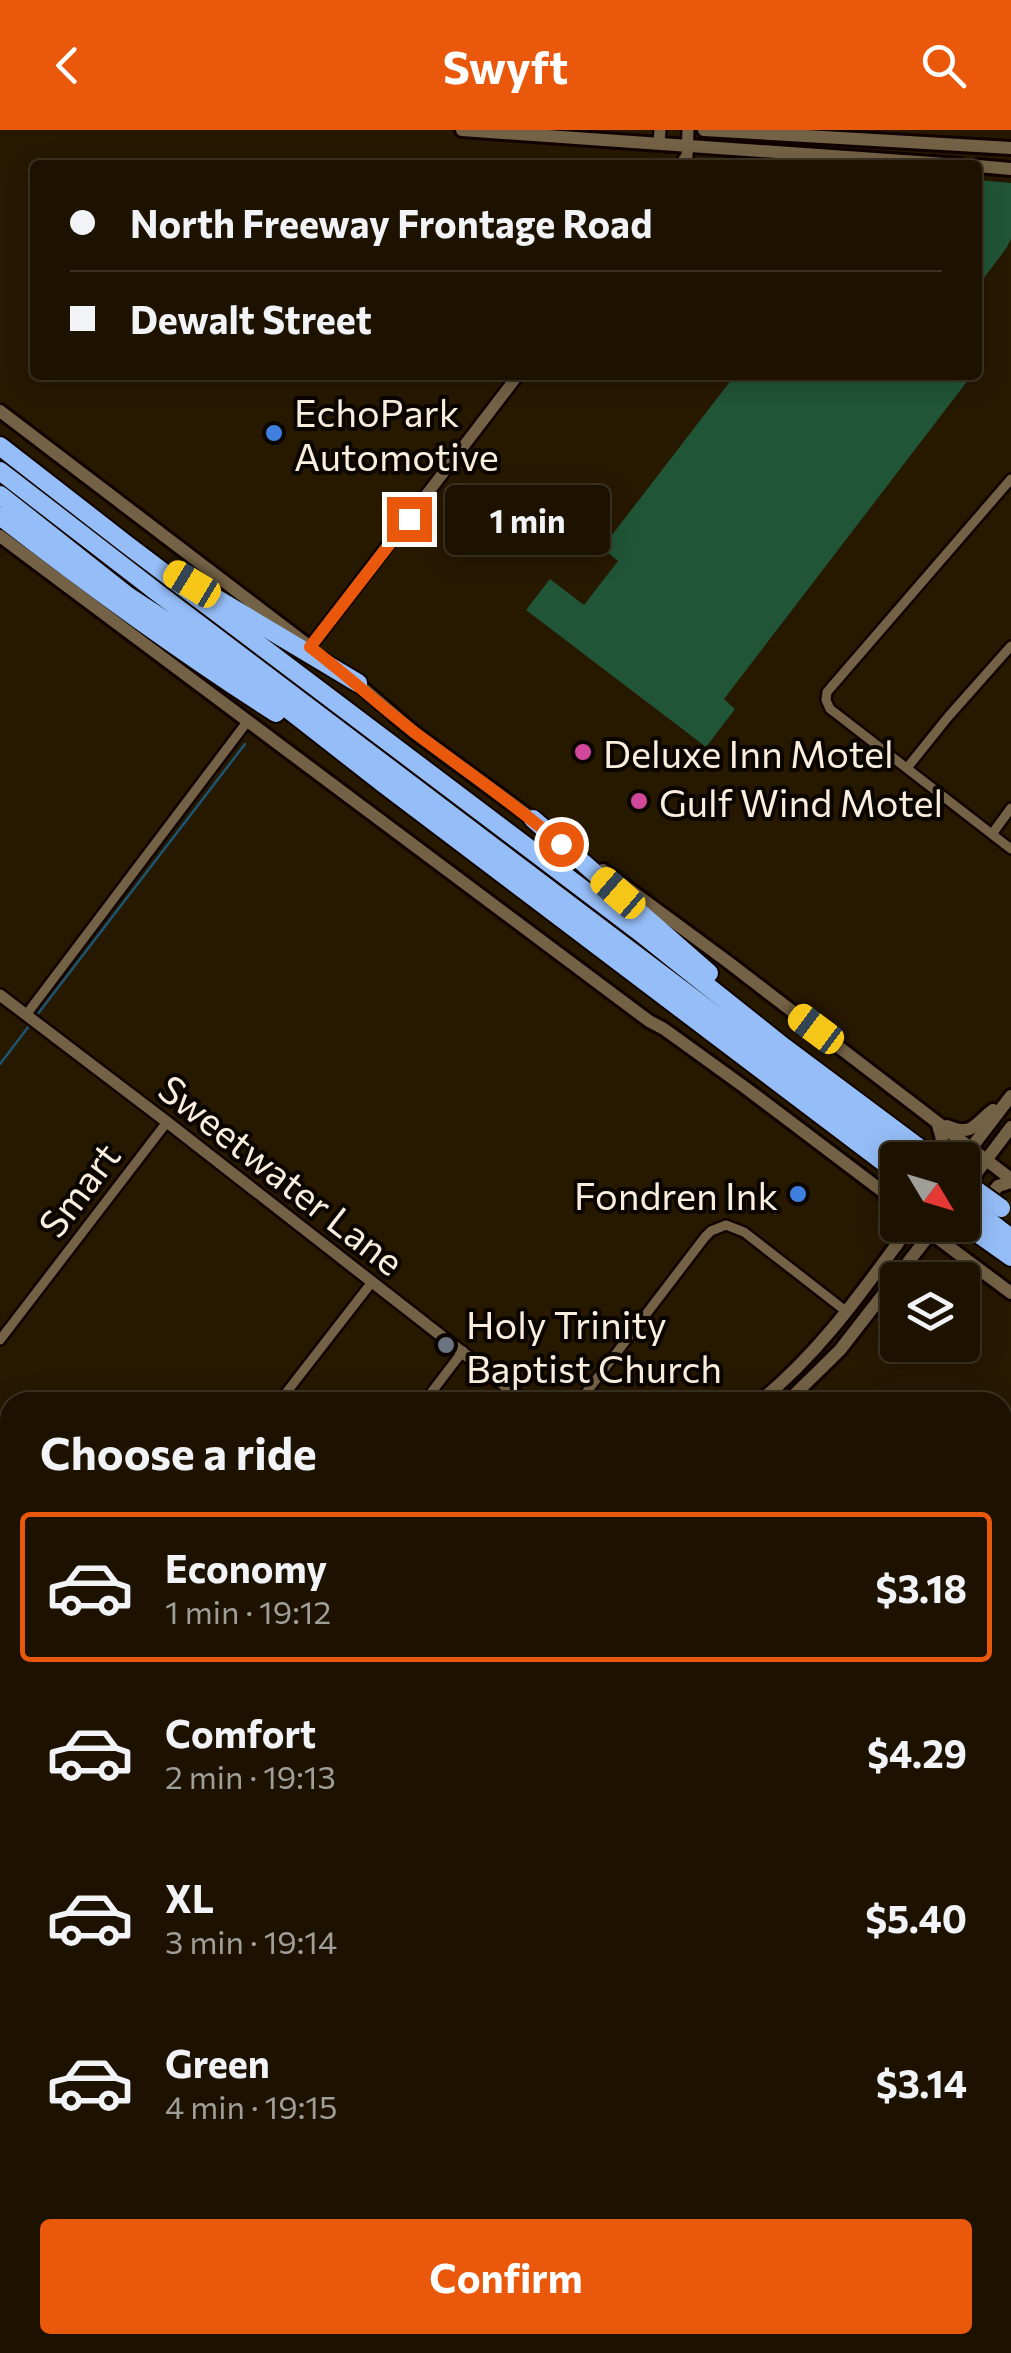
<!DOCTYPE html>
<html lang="en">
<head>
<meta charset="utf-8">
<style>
  body { margin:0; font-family:Commissioner,sans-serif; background:#251b0a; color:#f1f3f6; height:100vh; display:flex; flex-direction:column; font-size:38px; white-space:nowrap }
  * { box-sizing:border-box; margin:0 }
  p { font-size:32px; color:#a09e99 }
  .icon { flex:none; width:55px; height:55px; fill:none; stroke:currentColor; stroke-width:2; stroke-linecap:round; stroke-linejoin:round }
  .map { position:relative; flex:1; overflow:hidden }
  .panel { position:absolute; left:0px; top:1262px; width:1012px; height:962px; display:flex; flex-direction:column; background:#1d1200; border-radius:30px 30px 0 0; box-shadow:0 5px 25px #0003,0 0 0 2px #3b3222 }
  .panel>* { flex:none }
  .top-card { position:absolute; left:30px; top:30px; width:952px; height:220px; border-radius:10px; box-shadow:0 5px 25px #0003,0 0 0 2px #3b3222; display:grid; align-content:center; height:220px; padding:0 40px; background:#1d1200 }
  .needle { width:65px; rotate:128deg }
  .buttons { position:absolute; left:880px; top:1012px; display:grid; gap:20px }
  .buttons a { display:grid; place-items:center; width:100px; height:100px; border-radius:10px; background:#1d1200; box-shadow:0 5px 25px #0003,0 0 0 2px #3b3222; font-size:50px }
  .end { position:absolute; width:45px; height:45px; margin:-22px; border:12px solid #ea580c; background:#fff; box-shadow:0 0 0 5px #fff }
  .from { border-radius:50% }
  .bubble { position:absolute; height:70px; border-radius:10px; background:#1d1200; box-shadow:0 5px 25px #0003,0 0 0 2px #3b3222; font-size:32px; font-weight:700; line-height:70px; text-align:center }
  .car { position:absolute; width:30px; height:60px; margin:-30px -15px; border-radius:12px; box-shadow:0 0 8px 2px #0007; background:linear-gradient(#f5c518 24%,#345 0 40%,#f5c518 0 76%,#345 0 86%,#f5c518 0) }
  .top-card b { display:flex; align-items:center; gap:35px; height:95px; font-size:38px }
  .top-card b+b { border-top:2px solid #3b3222 }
  .top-card i { width:25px; height:25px; background:#f1f3f6 }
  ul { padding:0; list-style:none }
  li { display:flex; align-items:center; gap:30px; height:150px; margin:0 20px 15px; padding:0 20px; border:5px solid transparent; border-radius:10px }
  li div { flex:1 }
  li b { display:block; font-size:38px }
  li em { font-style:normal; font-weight:700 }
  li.current { border-color:#ea580c }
  li>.icon { width:90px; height:90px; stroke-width:1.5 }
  h2 { padding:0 40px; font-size:45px; line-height:120px }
  .action { display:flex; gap:20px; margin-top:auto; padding:20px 40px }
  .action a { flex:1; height:115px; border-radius:10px; background:#ea580c; color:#fff; font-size:40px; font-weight:700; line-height:115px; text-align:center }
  header { display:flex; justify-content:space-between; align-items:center; height:130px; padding:0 40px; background:#ea580c; color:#fff; font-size:45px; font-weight:700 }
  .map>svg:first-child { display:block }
  .forest { fill:#215537 }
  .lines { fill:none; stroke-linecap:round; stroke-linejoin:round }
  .stream { stroke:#1b5572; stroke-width:2.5 }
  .minor-casing { stroke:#100300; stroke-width:14 }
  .tertiary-casing { stroke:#100300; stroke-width:16 }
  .secondary-casing { stroke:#100300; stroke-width:18 }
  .motorway-casing { stroke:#100300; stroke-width:22 }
  .minor { stroke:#746246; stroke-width:9 }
  .tertiary { stroke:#746246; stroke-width:11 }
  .secondary { stroke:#746246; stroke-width:12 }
  .motorway { stroke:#95bdf7; stroke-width:18 }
  .motorway-bridge-casing { stroke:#100300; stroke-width:22; stroke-linecap:butt }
  .motorway-bridge { stroke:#95bdf7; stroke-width:18 }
  .route { stroke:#ea580c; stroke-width:12 }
  .shop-dot { fill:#3f7fe0; stroke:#0b0500; stroke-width:4 }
  .hotel-dot { fill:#d1479c; stroke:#0b0500; stroke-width:4 }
  .worship-dot { fill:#6b7280; stroke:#0b0500; stroke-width:4 }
  .labels { text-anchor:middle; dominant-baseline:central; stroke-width:8; stroke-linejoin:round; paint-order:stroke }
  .poi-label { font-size:38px; fill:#faefdf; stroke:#0b0500; text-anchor:start }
  .street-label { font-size:38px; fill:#faefdf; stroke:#0b0500 }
</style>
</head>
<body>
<header><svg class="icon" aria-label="back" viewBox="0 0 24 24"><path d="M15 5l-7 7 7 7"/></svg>Swyft<svg class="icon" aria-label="search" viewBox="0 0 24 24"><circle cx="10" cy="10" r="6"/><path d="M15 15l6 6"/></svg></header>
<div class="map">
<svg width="1011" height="2223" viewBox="0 0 1011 2223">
  <rect width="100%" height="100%" fill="#271800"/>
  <g class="forest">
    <polygon points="978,50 1011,53 1011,109 1007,117 978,156"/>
    <polygon points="735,245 972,245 724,569 735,579 706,617 526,480 550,449 584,475 618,431 602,418"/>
  </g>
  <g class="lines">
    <g class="stream">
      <polyline points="37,885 245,614"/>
      <polyline points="0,934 29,896"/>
    </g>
    <g class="minor-casing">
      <g id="minor">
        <polyline points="1011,349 827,562 826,570 830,579 838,585 1011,719"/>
        <polyline points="907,638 948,587 1011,516"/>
        <polyline points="992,704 1011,678"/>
        <polyline points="26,885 247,592"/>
        <polyline points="0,1210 167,992"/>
        <polyline points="279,1272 372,1152"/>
        <polyline points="424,1272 463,1221"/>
        <polyline points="579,1272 705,1107 711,1101 726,1095 744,1102 847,1182"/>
        <polyline points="0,1298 10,1307"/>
        <polyline points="0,1406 10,1393"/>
        <polyline points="1002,1416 1011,1404"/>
        <polyline points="1002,1612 1011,1601"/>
        <polyline points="1002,1769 1011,1762"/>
        <polyline points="1002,1908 1011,1901"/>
        <polyline points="0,2006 10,2012"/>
        <polyline points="1002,2048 1011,2041"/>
        <polyline points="1002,2158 1011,2164"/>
        <polyline points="349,2215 359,2223"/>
        <polyline points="532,2215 542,2223"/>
        <polyline points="715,2215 725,2223"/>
        <polyline points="897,2215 907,2223"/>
        <polyline points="576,2223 582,2215"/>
      </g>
    </g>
    <g class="tertiary-casing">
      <g id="tertiary">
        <polyline points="659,12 660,0"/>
        <polyline points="680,35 687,26 688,0"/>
        <polyline points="310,517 518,245"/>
        <polyline points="0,865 167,992 526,1272"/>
        <polyline points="1002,1640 1011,1647"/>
      </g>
    </g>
    <g class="secondary-casing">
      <g id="secondary">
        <polyline points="462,0 960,35"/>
        <polyline points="704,0 1011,18"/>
        <polyline points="978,36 1011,39"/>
        <polyline points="0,281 305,513"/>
        <polyline points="0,406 649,891 664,899 743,956 898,1073"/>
        <polyline points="352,549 415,603 538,693"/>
        <polyline points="603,740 728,832 1011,1049"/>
        <path d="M947,996C973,1007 974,994 993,980"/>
        <polyline points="934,1030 942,1009 938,995"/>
        <polyline points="962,1030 1011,966"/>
        <polyline points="962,1062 1011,997"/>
        <polyline points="884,1064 896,1098 896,1116"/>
        <polyline points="983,1075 998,1056 1011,1052"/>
        <polyline points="923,1095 940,1110 1011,1163"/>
        <path d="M759,1272C821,1222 864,1159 911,1095"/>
        <polyline points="787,1272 840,1220 937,1095"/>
        <polyline points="40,2223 45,2215"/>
        <polyline points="60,2223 66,2215"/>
      </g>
    </g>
    <g class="motorway-casing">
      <g id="motorway">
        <polyline points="0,316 126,414 637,800 784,917 918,1017"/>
        <polyline points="0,341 158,463 907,1030"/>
        <polyline points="0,365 128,466 224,529 385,655 898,1043"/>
        <path d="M0,386C90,456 181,522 276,583"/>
        <polyline points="204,461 358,553"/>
        <polyline points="533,689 709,843"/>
        <polyline points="990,1092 1011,1108"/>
        <polyline points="980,1105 1011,1127"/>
      </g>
    </g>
    <use href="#minor" class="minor"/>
    <use href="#tertiary" class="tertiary"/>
    <use href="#secondary" class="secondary"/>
    <use href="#motorway" class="motorway"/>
    <g class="motorway-bridge-casing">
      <g id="motorway-bridge">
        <polyline points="918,1017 936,1030"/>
        <polyline points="962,1050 1001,1078"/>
        <polyline points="962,1071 990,1092"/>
        <polyline points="962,1091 980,1105"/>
      </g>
    </g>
    <use href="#motorway-bridge" class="motorway-bridge"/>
  </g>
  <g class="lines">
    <path class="route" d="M409,389L310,517C347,545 381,577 418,605C466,641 516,675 561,714"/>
  </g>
  <g class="shop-dot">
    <circle cx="274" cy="303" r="10"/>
    <circle cx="798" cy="1064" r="10"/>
  </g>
  <g class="hotel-dot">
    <circle cx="583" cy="622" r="10"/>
    <circle cx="639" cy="671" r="10"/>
  </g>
  <circle class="worship-dot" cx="446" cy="1215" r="10"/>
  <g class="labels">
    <g class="poi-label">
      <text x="294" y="281">EchoPark<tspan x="294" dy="44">Automotive</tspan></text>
      <text x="603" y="622">Deluxe Inn Motel</text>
      <text x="659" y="671">Gulf Wind Motel</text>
      <text x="778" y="1064" text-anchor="end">Fondren Ink</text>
      <text x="466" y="1193">Holy Trinity<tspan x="466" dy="44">Baptist Church</tspan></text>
    </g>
    <g class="street-label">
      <text transform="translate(282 1044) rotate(38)">Sweetwater Lane</text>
      <text transform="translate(78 1059) rotate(-53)">Smart</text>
    </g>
  </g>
</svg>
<div class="buttons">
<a><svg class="needle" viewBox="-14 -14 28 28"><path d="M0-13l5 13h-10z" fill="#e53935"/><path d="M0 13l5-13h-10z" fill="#a09e99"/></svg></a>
<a><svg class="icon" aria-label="layers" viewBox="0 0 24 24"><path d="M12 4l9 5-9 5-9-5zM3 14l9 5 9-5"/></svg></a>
</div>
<i class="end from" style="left:561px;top:714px"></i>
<i class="end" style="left:409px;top:389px"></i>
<div class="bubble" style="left:445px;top:355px;width:165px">1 min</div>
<i class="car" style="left:192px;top:454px;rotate:301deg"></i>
<i class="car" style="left:618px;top:763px;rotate:311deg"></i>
<i class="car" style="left:816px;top:899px;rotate:307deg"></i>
<div class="top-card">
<b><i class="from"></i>North Freeway Frontage Road</b>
<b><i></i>Dewalt Street</b>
</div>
<section class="panel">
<h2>Choose a ride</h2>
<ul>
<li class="current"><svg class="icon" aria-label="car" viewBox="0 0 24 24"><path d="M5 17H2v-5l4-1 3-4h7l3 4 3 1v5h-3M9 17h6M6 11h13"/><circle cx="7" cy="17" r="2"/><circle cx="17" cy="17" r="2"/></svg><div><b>Economy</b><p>1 min · 19:12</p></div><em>$3.18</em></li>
<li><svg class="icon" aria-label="car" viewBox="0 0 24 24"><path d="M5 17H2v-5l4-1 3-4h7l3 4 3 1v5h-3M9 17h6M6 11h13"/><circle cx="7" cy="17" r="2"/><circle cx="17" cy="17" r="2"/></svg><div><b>Comfort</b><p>2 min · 19:13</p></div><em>$4.29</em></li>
<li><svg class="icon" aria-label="car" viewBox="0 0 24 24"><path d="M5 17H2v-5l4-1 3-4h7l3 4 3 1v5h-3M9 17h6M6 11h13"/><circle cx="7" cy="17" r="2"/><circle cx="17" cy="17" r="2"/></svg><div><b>XL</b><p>3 min · 19:14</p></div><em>$5.40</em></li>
<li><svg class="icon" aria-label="car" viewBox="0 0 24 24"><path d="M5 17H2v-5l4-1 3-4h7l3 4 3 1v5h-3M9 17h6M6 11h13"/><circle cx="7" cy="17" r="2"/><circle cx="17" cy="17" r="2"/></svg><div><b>Green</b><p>4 min · 19:15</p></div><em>$3.14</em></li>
</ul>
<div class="action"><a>Confirm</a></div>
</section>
</div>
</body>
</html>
